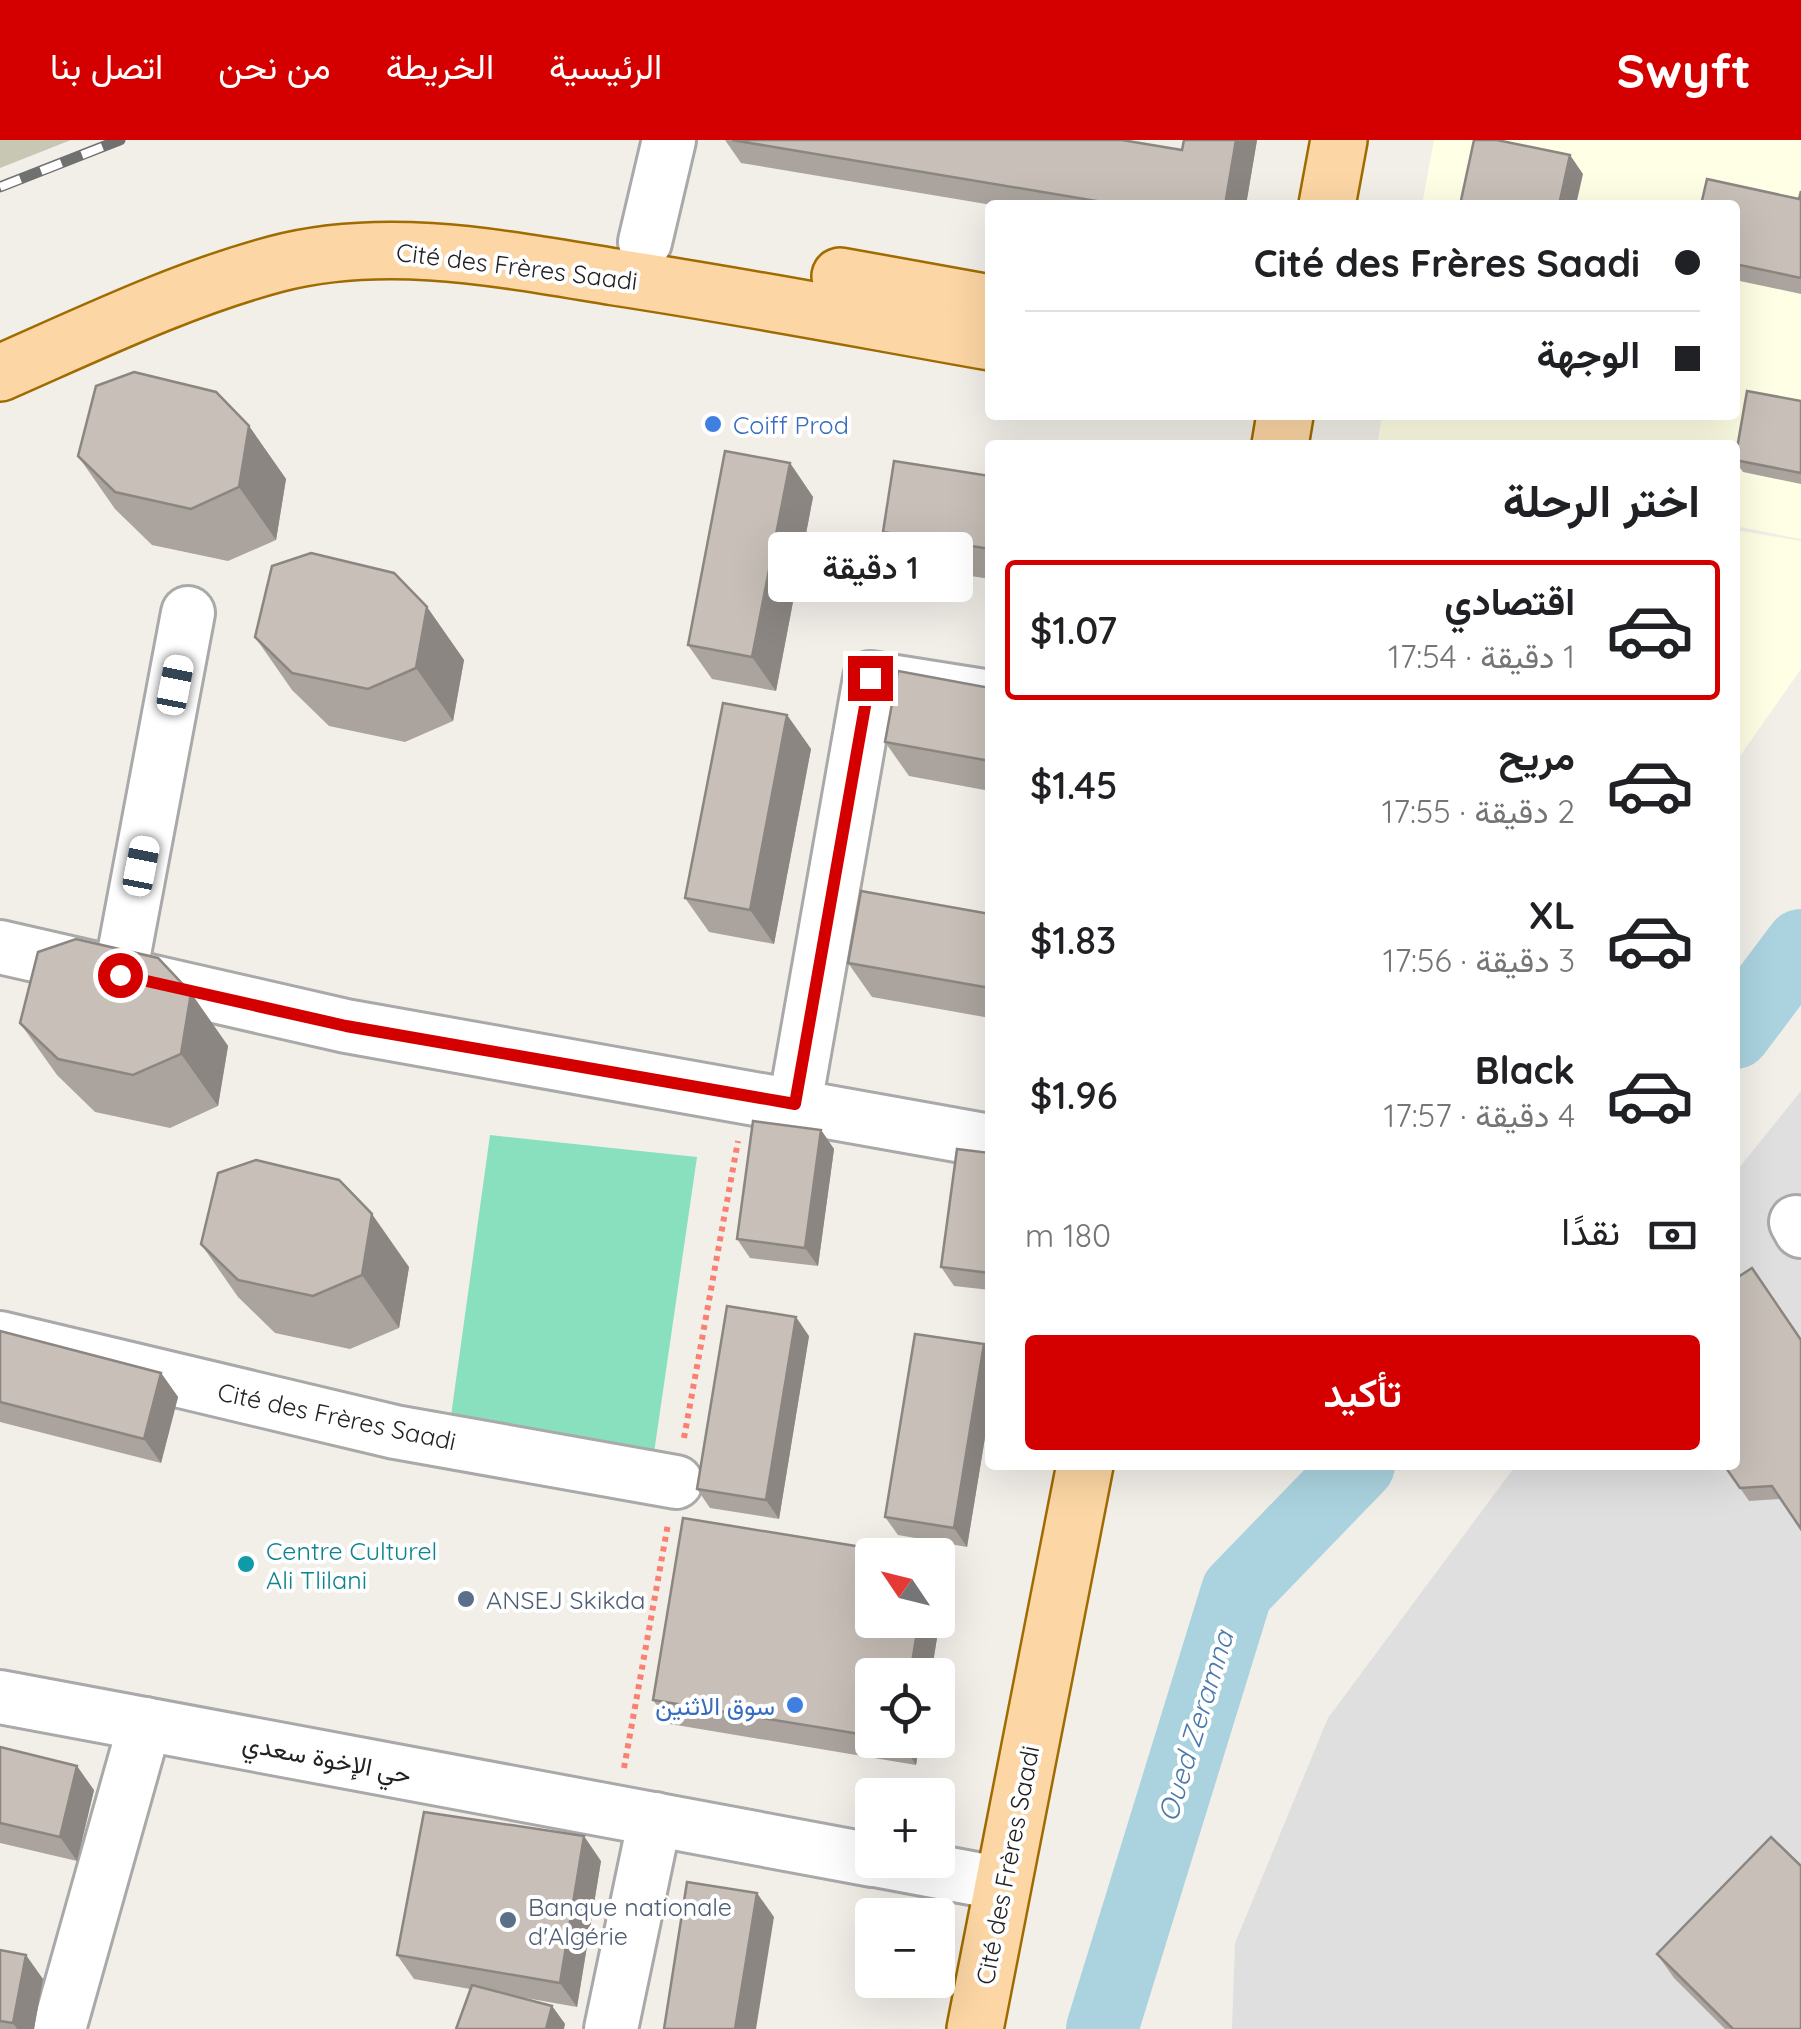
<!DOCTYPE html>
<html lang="ar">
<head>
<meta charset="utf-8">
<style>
  body { margin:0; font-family:Quicksand,Vazirmatn,sans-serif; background:#f2f2f2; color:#202124; direction:rtl; height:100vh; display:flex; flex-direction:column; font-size:38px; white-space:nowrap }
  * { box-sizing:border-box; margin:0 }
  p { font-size:32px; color:#757577 }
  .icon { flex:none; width:55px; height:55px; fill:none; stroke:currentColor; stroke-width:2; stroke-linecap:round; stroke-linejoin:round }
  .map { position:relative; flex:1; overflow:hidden; direction:ltr }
  .details { position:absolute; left:985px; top:300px; width:755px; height:1030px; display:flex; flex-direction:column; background:#fff; border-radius:10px; box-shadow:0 10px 40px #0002; direction:rtl }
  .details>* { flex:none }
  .banner { position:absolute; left:985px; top:60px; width:755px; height:220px; border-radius:10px; box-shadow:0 10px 40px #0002; direction:rtl; display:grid; align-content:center; height:220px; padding:0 40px; background:#fff }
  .needle { width:65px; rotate:305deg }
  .buttons { position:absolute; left:855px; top:1398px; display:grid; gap:20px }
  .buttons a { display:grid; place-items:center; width:100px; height:100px; border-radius:10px; background:#fff; box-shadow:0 10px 40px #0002; font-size:50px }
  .end { position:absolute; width:45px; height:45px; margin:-22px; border:12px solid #d40000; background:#fff; box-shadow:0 0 0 5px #fff }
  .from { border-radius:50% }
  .bubble { position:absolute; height:70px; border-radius:10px; background:#fff; box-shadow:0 10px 40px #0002; font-size:32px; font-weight:600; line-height:70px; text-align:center; direction:rtl }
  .car { position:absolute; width:30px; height:60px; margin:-30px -15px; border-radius:12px; box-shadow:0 0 8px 2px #0007; background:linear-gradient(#fff 24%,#345 0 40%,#fff 0 76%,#345 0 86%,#fff 0) }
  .banner b { display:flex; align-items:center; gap:35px; height:95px; font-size:38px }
  .banner b+b { border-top:2px solid #e0e0e0 }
  .banner i { width:25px; height:25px; background:#202124 }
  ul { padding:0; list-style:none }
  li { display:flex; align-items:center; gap:30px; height:140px; margin:0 20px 15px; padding:0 20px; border:5px solid transparent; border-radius:10px }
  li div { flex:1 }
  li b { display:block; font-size:38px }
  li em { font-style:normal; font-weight:600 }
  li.on { border-color:#d40000 }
  li>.icon { width:90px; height:90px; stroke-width:1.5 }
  h2 { padding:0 40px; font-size:45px; line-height:120px }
  .pay { display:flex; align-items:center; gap:25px; height:110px; padding:0 40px; font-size:38px }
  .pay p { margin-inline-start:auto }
  .button { display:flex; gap:20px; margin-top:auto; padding:20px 40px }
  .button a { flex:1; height:115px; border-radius:10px; background:#d40000; color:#fff; font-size:40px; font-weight:600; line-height:115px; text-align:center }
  header { display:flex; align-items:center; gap:60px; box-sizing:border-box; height:140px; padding:0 50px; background:#d40000; color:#fff }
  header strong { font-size:48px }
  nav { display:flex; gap:55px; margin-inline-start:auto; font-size:35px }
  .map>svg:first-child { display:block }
  .residential { fill:#e0dfdf }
  .education { fill:#ffffe5 }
  .construction { fill:#c7c7b4 }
  .pitch { fill:#88e0be }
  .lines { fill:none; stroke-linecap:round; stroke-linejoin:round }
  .river { stroke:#aad3df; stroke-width:72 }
  .minor-casing { stroke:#a9a9a9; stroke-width:58 }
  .major-casing { stroke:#a06b00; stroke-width:60 }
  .path { stroke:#fa8072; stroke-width:6; stroke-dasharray:5 5; stroke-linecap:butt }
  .minor { stroke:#fff; stroke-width:52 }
  .major { stroke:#fcd6a4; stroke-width:55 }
  .rail-casing { stroke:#707070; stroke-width:11 }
  .rail { stroke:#fff; stroke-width:8; stroke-dasharray:22; stroke-linecap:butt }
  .wall { fill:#aba49e }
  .shaded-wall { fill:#8b8681 }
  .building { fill:#c7bfb8; stroke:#8b8681; stroke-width:2.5 }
  .route { stroke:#d40000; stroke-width:12 }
  .shop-dot { fill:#3f7fe0; stroke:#fff; stroke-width:4 }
  .culture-dot { fill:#0f9aa8; stroke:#fff; stroke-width:4 }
  .service-dot { fill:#5c6f8a; stroke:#fff; stroke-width:4 }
  .labels { text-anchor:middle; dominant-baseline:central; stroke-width:8; stroke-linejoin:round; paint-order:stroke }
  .street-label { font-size:25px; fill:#222; stroke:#fff }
  .shop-label { font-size:25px; fill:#366cbe; stroke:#fff; text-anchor:start }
  .culture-label { font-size:25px; fill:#0d838f; stroke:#fff; text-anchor:start }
  .service-label { font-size:25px; fill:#4e5e75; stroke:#fff; text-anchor:start }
  .water-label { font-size:28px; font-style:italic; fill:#4a7aab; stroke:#fff }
</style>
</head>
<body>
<header>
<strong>Swyft</strong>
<nav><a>الرئيسية</a><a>الخريطة</a><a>من نحن</a><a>اتصل بنا</a></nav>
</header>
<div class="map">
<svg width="1801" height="1889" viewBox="0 0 1801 1889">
  <rect width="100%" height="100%" fill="#f2efe9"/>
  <polygon class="residential" points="1801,951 1801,1889 1232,1889 1235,1803 1328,1578 1516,1325 1735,1325 1735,1033"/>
  <g class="education">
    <polygon points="1434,0 1801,0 1801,399 1735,386 1735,305 1377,305 1382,275 1735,275 1735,65 1422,65"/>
    <polygon points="1735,390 1801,401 1801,529 1735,623"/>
  </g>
  <polygon class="construction" points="0,0 71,0 0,28"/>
  <polygon class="pitch" points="490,995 697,1017 654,1313 450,1283"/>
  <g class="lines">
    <g class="river">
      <polyline points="1735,893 1801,805"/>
      <polyline points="1102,1889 1237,1451 1359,1325"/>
    </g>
    <g class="minor-casing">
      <g id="minor">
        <polyline points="645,102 669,0"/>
        <polyline points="0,807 346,886 990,1001"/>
        <polyline points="120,835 188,473"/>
        <polyline points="795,964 870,538 990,557"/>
        <polyline points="1796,1082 1801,1091"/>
        <polyline points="0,1198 395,1292 676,1342"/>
        <polyline points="0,1557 872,1720"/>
        <polyline points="875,1720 1003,1744"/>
        <polyline points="59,1889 145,1584"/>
        <polyline points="611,1889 655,1679"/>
      </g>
    </g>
    <g class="major-casing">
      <g id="major">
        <polyline points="1327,65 1339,0"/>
        <polyline points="840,136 990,163"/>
        <path d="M0,233C89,194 182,149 276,124C387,95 504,119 615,137C741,156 865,180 990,202"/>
        <polyline points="1280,305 1285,275"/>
        <polyline points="975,1889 1085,1325"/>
      </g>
    </g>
    <g class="path">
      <polyline points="684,1298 738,1001"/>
      <polyline points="624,1628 668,1384"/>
    </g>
    <use href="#minor" class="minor"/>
    <use href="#major" class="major"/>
    <g class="rail-casing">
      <polyline id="rail" points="0,47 120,0"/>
    </g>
    <use href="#rail" class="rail"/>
  </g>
  <g class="wall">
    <polygon points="725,0 1182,10 1184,0 1257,0 1246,65 992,65 741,23"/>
    <polygon points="1801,51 1801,154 1735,140 1735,65 1799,59"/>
    <polygon points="1801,261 1801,344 1743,332 1735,321 1735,313"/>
    <polygon points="249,286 286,339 276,400 228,421 152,405 115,369 78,316"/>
    <polygon points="790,323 813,357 776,551 712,539 688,505"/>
    <polygon points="990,336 990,439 907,426 883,392"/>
    <polygon points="427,467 464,520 453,581 405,602 329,586 292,550 255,497"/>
    <polygon points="990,548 990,651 909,636 885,602"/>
    <polygon points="787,575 811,609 774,804 709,792 685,758"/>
    <polygon points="990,774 990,878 872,857 848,823"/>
    <polygon points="191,853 228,906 218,966 170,988 95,972 57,935 20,883"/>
    <polygon points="821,990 834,1009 818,1126 750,1118 737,1099"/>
    <polygon points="990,1013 990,1150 954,1146 941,1127"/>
    <polygon points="201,1104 409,1127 399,1188 350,1209 275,1193 238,1157"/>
    <polygon points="1735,1139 1781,1359 1749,1361 1740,1348"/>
    <polygon points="0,1191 161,1233 178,1257 161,1323 0,1282"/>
    <polygon points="809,1196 779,1379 710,1368 697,1349"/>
    <polygon points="990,1213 990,1267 967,1407 898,1395 885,1377"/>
    <polygon points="946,1442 931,1535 872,1535 872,1600 920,1600 916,1625 670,1584 653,1560"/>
    <polygon points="0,1607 94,1650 77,1721 0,1703"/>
    <polygon points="601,1721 577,1867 520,1857 552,1866 565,1884 470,1849 414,1839 397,1815"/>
    <polygon points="0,1810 43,1839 34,1889 0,1889"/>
    <polygon points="1657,1814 1801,1889 1725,1889 1674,1838"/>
  </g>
  <g class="shaded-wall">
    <polygon points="1236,0 1257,0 1246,65 1225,65"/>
    <polygon points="1570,15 1583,34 1576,65 1559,65"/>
    <polygon points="249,286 286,339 276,400 239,347"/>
    <polygon points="790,323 813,357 776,551 752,517"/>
    <polygon points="427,467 464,520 453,581 416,528"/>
    <polygon points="787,575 811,609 774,804 750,770"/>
    <polygon points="191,853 228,906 218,966 181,914"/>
    <polygon points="821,990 834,1009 818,1126 805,1108"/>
    <polygon points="372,1074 409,1127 399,1188 362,1135"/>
    <polygon points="796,1177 809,1196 779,1379 766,1360"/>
    <polygon points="984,1204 990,1213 990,1267 967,1407 954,1388"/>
    <polygon points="161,1233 178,1257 161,1323 144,1299"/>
    <polygon points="938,1430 946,1442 931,1535 910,1535 919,1480 938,1480"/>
    <polygon points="899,1600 920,1600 916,1625"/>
    <polygon points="77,1626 94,1650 77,1721 60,1697"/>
    <polygon points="584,1696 601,1721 577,1867 560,1843"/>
    <polygon points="757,1753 774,1777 756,1889 735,1889"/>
    <polygon points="26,1815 43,1839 34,1889 17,1889 13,1883"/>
    <polygon points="552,1866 565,1884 564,1889 546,1889"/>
  </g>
  <g class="building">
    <polygon points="732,0 1122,0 1182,10 1184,0 1236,0 1225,65 1120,65"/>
    <polygon points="1474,0 1497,0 1570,15 1559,65 1460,65"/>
    <polygon points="1707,39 1799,59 1801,51 1801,138 1735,124 1735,65 1701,65"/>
    <polygon points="134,232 216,252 249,286 239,347 191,369 115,352 78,316 96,246"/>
    <polygon points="1747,251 1801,261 1801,333 1735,320"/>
    <polygon points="725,311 790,323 752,517 688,505"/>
    <polygon points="894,321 990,336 990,409 883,392"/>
    <polygon points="311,413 394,433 427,467 416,528 368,549 292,533 255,497 272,426"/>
    <polygon points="898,531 990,548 990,621 885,602"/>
    <polygon points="723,563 787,575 750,770 685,758"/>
    <polygon points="861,751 990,774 990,848 848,823"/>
    <polygon points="76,799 158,818 191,853 181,914 133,935 58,919 20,883 38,812"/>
    <polygon points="753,981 821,990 805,1108 737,1099"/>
    <polygon points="957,1009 990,1013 990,1133 941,1127"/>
    <polygon points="256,1020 339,1040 372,1074 362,1135 313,1156 238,1140 201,1104 218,1033"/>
    <polygon points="1752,1128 1801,1200 1801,1389 1772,1346 1740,1348 1724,1325 1735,1325 1735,1139"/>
    <polygon points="727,1166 796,1177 766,1360 697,1349"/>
    <polygon points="0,1191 161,1233 144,1299 0,1262"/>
    <polygon points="915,1194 984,1204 954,1388 885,1377"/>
    <polygon points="683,1378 911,1415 872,1415 872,1480 919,1480 910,1535 872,1535 872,1596 653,1560"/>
    <polygon points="0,1607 77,1626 60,1697 0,1683"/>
    <polygon points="424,1672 584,1696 560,1843 397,1815"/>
    <polygon points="1771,1697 1801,1726 1801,1889 1733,1889 1657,1814"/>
    <polygon points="687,1742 757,1753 735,1889 664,1889"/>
    <polygon points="0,1810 26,1815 13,1883 0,1881"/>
    <polygon points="472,1845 552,1866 546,1889 456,1889"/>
  </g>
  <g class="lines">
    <polyline class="route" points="120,835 346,886 795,964 870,538"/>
  </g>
  <g class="shop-dot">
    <circle cx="713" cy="284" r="10"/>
    <circle cx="795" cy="1565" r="10"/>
  </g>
  <circle class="culture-dot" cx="246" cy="1424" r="10"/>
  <g class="service-dot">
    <circle cx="466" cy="1459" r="10"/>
    <circle cx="508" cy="1780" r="10"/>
  </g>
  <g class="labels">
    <g class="street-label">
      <text transform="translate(517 126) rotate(7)">Cité des Frères Saadi</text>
      <text transform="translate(337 1276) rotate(12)">Cité des Frères Saadi</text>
      <text transform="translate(327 1618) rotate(11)">حي الإخوة سعدي</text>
      <text transform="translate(1007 1725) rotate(-79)">Cité des Frères Saadi</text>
    </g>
    <g class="shop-label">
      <text x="733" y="284">Coiff Prod</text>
      <text x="775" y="1565" text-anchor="end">سوق الاثنين</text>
    </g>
    <g class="culture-label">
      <text x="266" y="1410">Centre Culturel<tspan x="266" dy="29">Ali Tlilani</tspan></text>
    </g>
    <g class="service-label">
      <text x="486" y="1459">ANSEJ Skikda</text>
      <text x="528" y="1766">Banque nationale<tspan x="528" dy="29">d'Algérie</tspan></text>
    </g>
    <g class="water-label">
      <text transform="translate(1195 1586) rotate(-73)">Oued Zeramna</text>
    </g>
  </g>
</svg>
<div class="buttons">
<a><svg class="needle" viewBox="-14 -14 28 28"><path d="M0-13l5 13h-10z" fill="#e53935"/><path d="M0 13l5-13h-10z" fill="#757577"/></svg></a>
<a><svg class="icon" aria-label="locate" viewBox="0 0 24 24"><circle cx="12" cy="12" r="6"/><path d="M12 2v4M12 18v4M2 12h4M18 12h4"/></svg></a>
<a>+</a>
<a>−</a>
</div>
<i class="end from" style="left:120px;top:835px"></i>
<i class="end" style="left:870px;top:538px"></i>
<div class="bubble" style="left:768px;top:392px;width:205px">1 دقيقة</div>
<i class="car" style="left:175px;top:545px;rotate:11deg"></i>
<i class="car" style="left:141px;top:726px;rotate:11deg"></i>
<div class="banner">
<b><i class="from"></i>Cité des Frères Saadi</b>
<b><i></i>الوجهة</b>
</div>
<section class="details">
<h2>اختر الرحلة</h2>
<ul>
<li class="on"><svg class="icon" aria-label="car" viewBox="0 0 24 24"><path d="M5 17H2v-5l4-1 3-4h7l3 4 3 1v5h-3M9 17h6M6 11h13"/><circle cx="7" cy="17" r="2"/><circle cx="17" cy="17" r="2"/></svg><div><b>اقتصادي</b><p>1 دقيقة · 17:54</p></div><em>$1.07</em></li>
<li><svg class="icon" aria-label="car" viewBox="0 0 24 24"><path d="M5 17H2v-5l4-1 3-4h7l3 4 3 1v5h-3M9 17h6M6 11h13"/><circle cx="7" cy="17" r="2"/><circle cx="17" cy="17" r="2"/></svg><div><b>مريح</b><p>2 دقيقة · 17:55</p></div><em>$1.45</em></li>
<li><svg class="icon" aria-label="car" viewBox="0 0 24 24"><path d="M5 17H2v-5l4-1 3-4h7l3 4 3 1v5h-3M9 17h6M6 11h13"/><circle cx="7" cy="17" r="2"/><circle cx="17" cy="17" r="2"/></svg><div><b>XL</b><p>3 دقيقة · 17:56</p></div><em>$1.83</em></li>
<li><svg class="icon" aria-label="car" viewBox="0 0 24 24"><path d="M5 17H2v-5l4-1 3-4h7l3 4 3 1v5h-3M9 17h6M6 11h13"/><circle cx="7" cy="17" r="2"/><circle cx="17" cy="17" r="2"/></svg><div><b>Black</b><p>4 دقيقة · 17:57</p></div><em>$1.96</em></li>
</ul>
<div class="pay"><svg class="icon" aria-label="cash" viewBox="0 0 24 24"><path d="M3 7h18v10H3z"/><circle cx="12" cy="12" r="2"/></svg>نقدًا<p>180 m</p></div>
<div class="button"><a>تأكيد</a></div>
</section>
</div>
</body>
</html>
